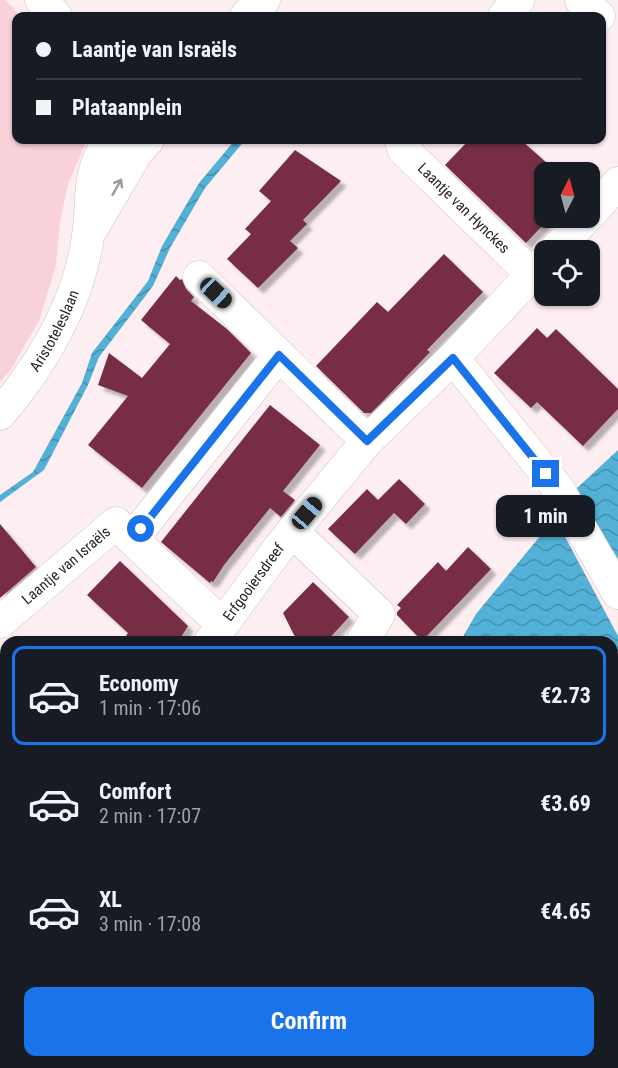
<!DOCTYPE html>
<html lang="en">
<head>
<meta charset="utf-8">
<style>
  body { margin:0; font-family:"Roboto Condensed",sans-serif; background:#20242c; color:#f1f3f6; height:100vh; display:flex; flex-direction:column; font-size:22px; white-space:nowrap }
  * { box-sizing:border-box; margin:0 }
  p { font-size:20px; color:#9ea1a6 }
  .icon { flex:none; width:33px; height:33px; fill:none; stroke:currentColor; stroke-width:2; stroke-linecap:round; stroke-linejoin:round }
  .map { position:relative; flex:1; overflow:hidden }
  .sheet { position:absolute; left:0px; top:636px; width:618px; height:432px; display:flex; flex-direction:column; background:#171b24; border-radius:18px 18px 0 0; box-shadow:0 2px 4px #0004 }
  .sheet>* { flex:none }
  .banner { position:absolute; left:12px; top:12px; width:594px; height:132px; border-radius:12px; box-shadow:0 2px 4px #0004; display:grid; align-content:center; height:132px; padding:0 24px; background:#171b24 }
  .needle { width:39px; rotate:6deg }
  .buttons { position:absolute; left:534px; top:162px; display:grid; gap:12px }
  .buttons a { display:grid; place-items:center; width:66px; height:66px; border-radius:12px; background:#171b24; box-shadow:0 2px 4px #0004; font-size:30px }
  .end { position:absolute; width:27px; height:27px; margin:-14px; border:8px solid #1a73e8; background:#fff; box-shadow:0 0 0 3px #fff }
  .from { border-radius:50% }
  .bubble { position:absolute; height:42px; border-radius:12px; background:#171b24; box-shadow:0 2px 4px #0004; font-size:20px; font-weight:700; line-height:42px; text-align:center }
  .car { position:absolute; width:18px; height:36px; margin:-18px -9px; border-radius:8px; box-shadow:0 0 4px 2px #0007; background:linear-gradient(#222 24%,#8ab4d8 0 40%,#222 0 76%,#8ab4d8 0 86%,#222 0) }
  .banner b { display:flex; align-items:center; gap:21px; height:57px; font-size:22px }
  .banner b+b { border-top:2px solid #363941 }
  .banner i { width:15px; height:15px; background:#f1f3f6 }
  ul { padding:10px 0 0; list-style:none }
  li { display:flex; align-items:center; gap:18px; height:99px; margin:0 12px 9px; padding:0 12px; border:3px solid transparent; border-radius:12px }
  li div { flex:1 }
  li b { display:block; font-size:22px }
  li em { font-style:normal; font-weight:700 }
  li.current { border-color:#1a73e8 }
  li>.icon { width:54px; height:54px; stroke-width:1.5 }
  .button { display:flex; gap:12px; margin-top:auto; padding:12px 24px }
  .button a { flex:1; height:69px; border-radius:12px; background:#1a73e8; color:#fff; font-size:24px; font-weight:700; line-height:69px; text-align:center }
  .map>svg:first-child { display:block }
  .garden { fill:#f8d1d9 }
  .water { fill:url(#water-waves) }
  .building { fill:#772e44; filter:url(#shadow) }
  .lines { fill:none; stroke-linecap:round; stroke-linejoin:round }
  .minor-casing { stroke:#d5bdc2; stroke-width:33 }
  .minor { stroke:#fff; stroke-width:32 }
  .oneway { stroke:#9e9a9b }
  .route { stroke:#1a73e8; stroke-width:8 }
  .labels { text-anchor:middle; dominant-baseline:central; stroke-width:6; stroke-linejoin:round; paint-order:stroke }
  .street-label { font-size:15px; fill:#271e20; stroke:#fff }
</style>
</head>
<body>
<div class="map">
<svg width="618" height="1068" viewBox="0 0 618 1068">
  <defs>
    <pattern id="water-waves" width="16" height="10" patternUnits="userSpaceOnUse" patternTransform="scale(1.5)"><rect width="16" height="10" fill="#53b0d6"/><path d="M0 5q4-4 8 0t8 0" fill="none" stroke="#458fad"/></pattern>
    <filter id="shadow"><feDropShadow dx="5.5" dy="5.5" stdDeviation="1.5" flood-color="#0004"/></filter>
  </defs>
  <rect width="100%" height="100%" fill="#fdeef1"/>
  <polygon class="garden" points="0,0 5,0 21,16 16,16 16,140 87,140 68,184 60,222 56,265 39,321 11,369 0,382"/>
  <g class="water">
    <polygon points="235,140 245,140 205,188 170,248 153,286 99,357 88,385 44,470 0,502 0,495 33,472 82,383 92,353 148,281 162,246 199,183"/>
    <polygon points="618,450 618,559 576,489"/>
    <polygon points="555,518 618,636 618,651 612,662 612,642 460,642 476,614"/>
    <polygon points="303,1062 388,1062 384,1068 300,1068"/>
  </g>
  <g class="building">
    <polygon points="469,140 521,140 557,172 544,172 544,224 526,243 445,165"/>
    <polygon points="295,150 341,181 303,220 307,224 290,241 298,248 258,288 227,259 251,234 245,229 271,201 259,191"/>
    <polygon points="444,254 483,292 427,350 430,352 384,400 371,413 364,413 316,366 377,302 388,312"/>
    <polygon points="176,276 180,280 182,279 186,289 194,297 191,301 227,329 251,353 142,488 88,445 128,396 98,385 109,353 142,378 170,344 141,320"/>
    <polygon points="537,328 547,338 556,329 618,389 618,409 583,446 537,402 531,408 494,373"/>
    <polygon points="270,405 320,445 283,491 295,500 281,517 270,508 224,565 213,582 211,581 210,583 161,542"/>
    <polygon points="399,479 425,504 406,524 394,513 355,554 328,529 367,489 378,500"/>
    <polygon points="0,524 36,567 0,598"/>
    <polygon points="468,547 491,569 422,641 397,615 397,612 401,608 397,605 438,562 446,571"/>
    <polygon points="120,561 188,626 178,642 122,642 128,633 87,595"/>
    <polygon points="313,582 349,617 326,642 301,642 294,635 283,613"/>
  </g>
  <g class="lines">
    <g class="minor-casing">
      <g id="minor">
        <polyline points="41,0 56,16"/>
        <polyline points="581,0 599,16"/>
        <polyline points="246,16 264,0"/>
        <polyline points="504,16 518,0"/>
        <path id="s1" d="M401,140L403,149L532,275"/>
        <polyline points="590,214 618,183"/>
        <polyline points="90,232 137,152 148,140"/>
        <polyline points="555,250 586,218"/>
        <polyline points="199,277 279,355"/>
        <polyline points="453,358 559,490 618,593"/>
        <path id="s2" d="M0,414C43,363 79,302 88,236C94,197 85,175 110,140"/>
        <polyline points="292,531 379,614 362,642"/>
        <path id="s3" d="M0,622L116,523L132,539"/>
        <polyline points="222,624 132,539 279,355 367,441"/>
        <path id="s4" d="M210,642L278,549L367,441L453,358L544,262"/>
        <polyline points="0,734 6,739"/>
        <polyline points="0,965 6,957"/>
        <polyline points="167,1062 173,1068"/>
        <path d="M493,1068C500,1064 509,1065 517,1068"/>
      </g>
    </g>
    <use href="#minor" class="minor"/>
  </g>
  <defs><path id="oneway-shaft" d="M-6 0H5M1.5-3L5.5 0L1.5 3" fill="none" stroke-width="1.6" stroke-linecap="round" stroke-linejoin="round" transform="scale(1.5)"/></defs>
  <use class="oneway" href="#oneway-shaft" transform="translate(117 187) rotate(-60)"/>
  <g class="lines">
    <polyline class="route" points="141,529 279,355 367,441 453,358 546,474"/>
  </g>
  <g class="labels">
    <g class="street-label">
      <text stroke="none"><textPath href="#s1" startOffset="94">Laantje van Hynckes</textPath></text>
      <text stroke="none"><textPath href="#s2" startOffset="100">Aristoteleslaan</textPath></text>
      <text stroke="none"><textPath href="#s3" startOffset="87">Laantje van Israëls</textPath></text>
      <text stroke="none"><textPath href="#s4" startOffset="74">Erfgooiersdreef</textPath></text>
    </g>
  </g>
</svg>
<div class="buttons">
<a><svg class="needle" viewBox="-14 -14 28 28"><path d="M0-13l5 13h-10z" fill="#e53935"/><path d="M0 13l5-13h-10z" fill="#9ea1a6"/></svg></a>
<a><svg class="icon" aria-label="locate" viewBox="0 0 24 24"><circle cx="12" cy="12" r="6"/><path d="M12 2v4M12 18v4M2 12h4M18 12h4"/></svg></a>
</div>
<i class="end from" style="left:141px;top:529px"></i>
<i class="end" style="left:546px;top:474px"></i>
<div class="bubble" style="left:496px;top:495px;width:99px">1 min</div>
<i class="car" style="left:216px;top:293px;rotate:133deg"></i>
<i class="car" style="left:307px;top:513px;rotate:40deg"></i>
<div class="banner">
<b><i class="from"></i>Laantje van Israëls</b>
<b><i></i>Plataanplein</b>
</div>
<section class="sheet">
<ul>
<li class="current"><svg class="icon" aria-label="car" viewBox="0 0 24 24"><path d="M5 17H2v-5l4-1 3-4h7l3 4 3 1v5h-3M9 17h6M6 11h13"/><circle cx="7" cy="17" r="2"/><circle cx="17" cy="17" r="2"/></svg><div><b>Economy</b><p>1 min · 17:06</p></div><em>€2.73</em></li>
<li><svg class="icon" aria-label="car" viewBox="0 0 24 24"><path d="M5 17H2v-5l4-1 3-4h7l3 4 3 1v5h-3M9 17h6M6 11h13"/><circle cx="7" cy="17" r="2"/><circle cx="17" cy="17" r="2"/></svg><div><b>Comfort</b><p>2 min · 17:07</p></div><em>€3.69</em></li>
<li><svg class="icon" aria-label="car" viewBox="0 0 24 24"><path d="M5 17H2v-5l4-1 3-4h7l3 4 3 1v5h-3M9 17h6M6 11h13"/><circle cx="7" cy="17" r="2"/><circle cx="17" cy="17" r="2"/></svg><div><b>XL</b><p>3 min · 17:08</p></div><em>€4.65</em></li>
</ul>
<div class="button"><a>Confirm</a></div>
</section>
</div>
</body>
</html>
